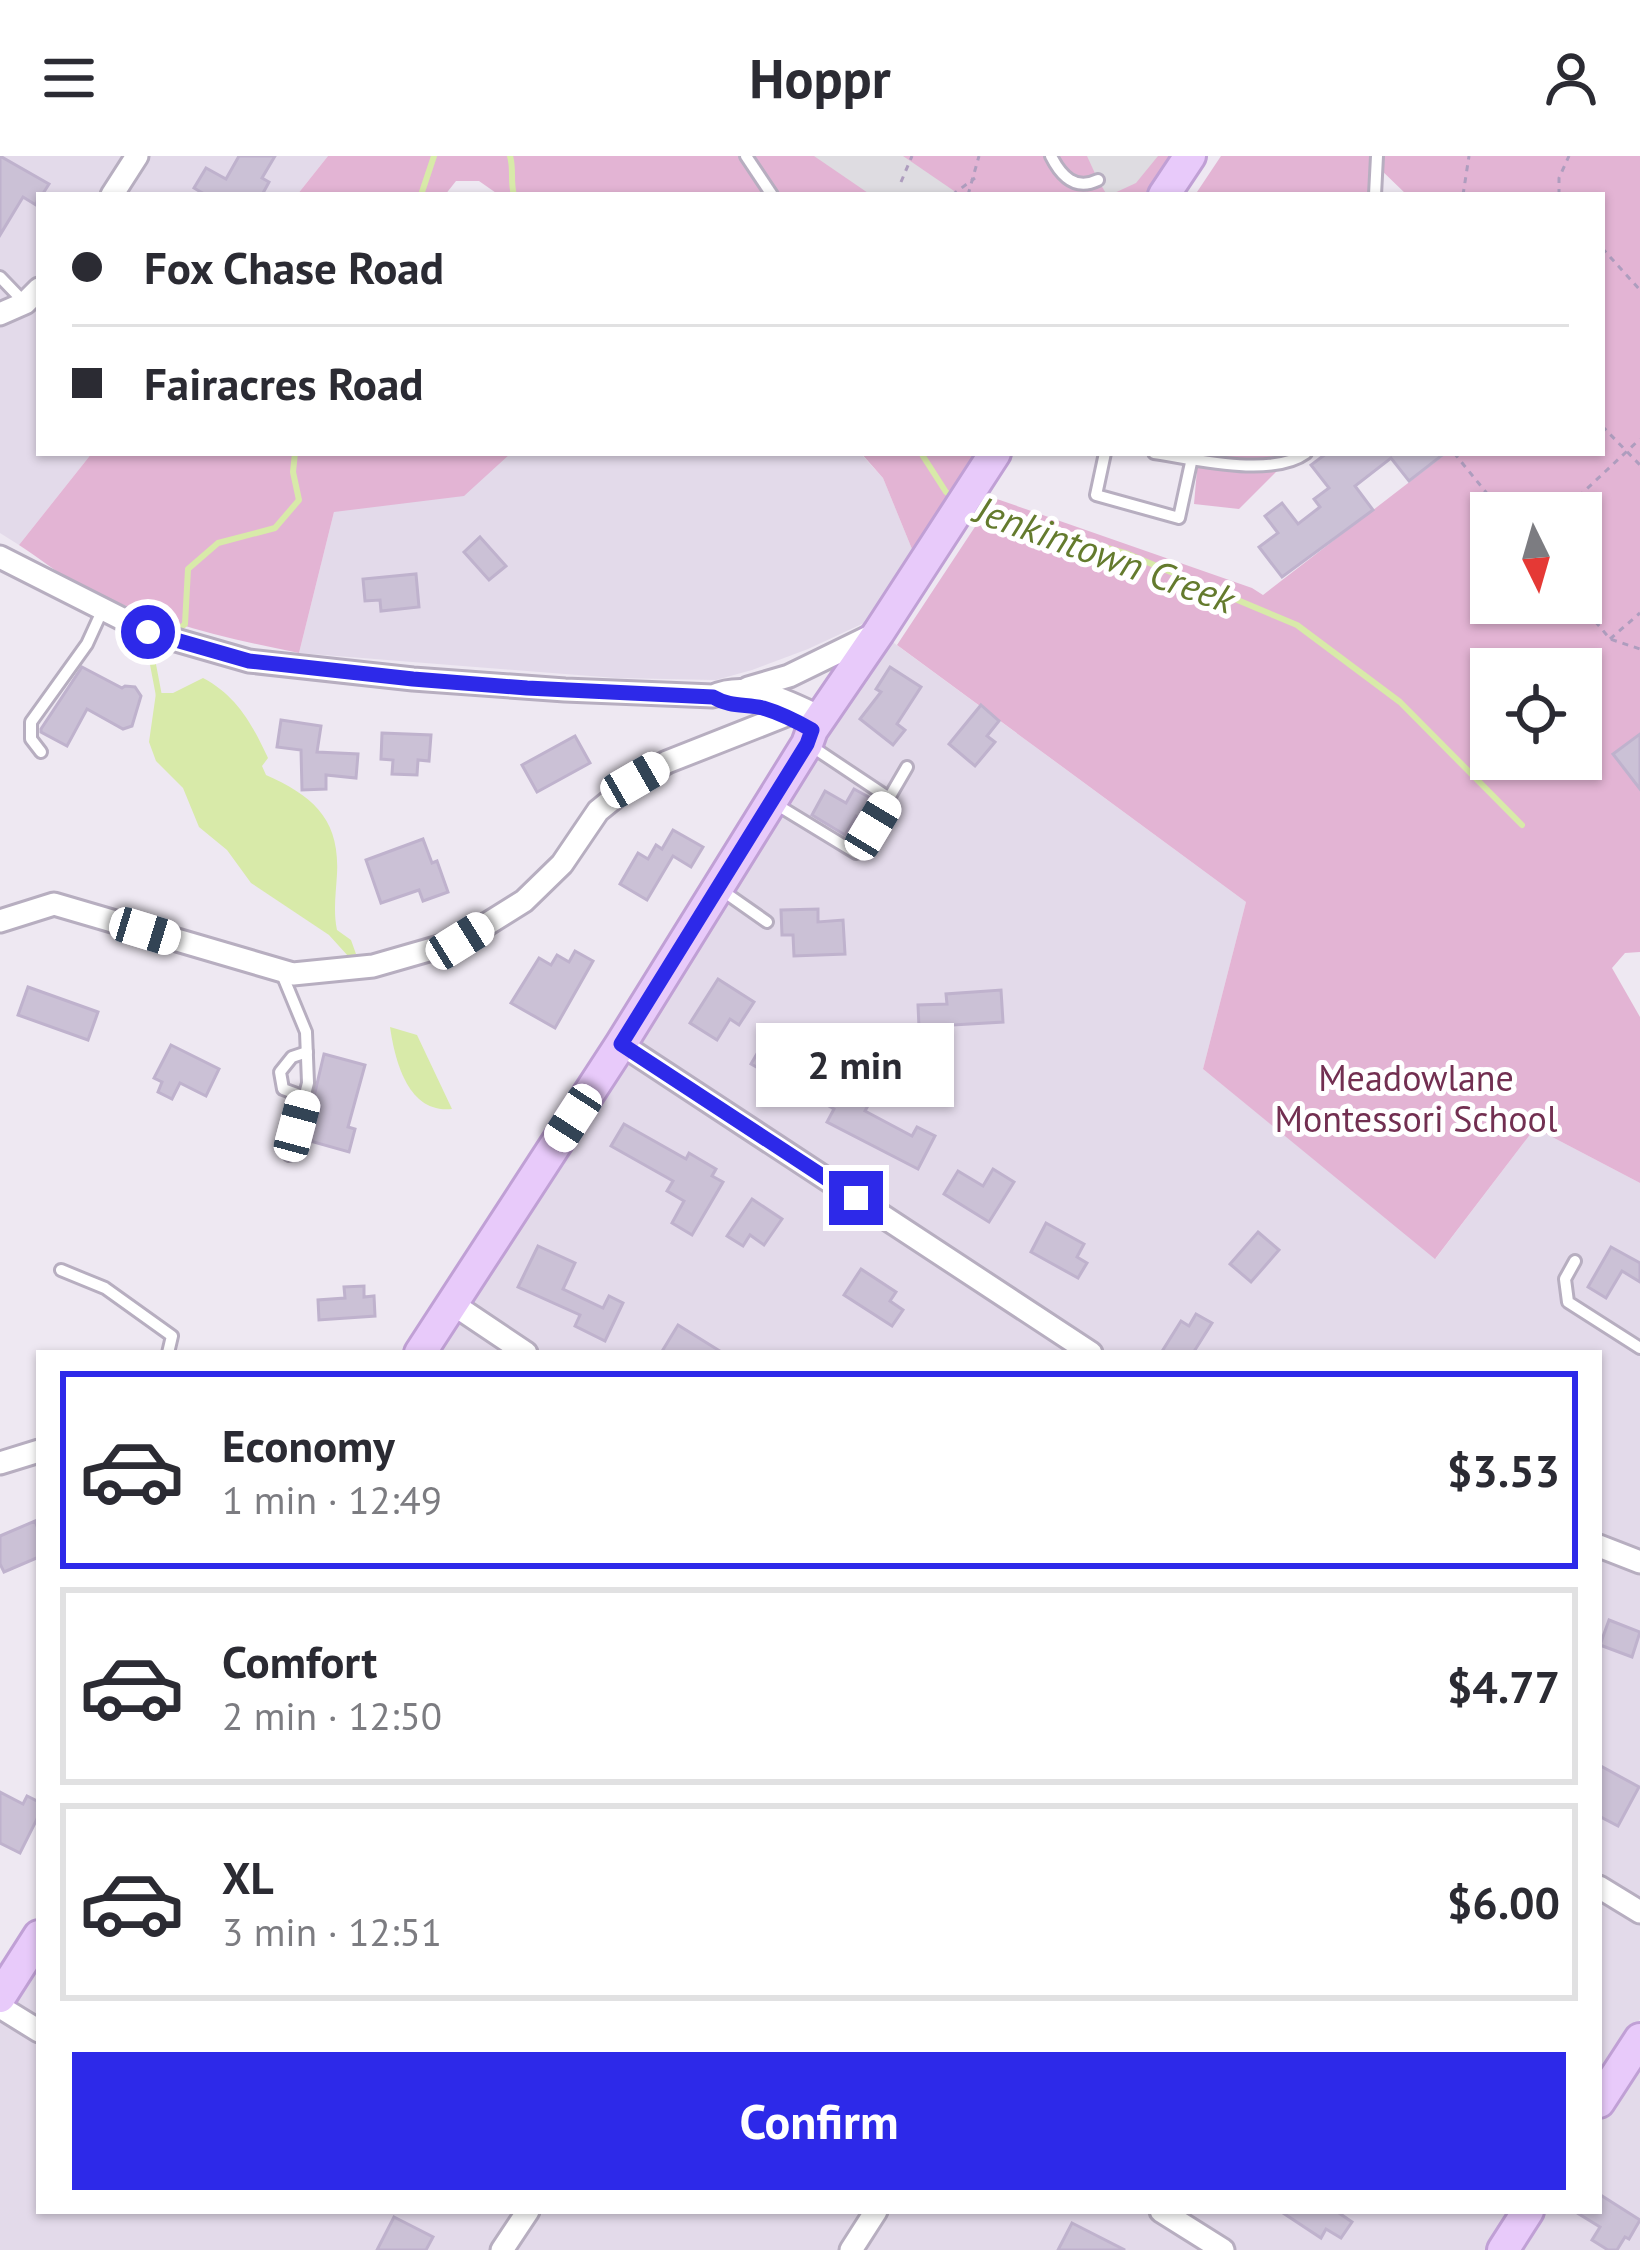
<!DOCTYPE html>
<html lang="en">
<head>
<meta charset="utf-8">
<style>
  body { margin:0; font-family:"PT Sans",sans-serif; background:#f7f7f7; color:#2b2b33; height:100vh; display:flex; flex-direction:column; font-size:45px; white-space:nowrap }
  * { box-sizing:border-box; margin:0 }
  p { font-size:39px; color:#7c7c81 }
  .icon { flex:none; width:66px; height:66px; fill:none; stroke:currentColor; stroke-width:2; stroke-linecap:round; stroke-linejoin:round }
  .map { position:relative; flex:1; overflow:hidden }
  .sheet { position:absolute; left:36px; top:1194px; width:1566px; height:864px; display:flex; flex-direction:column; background:#fff; border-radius:0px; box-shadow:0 3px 9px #0004 }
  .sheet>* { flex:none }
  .hud { position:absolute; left:36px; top:36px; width:1569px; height:264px; border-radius:0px; box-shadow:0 3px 9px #0004; display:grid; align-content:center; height:264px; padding:0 36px; background:#fff }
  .needle { width:78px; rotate:175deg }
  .buttons { position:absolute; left:1470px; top:336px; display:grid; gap:24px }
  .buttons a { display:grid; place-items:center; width:132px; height:132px; border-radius:0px; background:#fff; box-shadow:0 3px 9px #0004; font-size:60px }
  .end { position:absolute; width:54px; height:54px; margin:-27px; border:15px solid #2d29e9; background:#fff; box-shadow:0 0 0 6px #fff }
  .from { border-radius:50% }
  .bubble { position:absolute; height:84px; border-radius:0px; background:#fff; box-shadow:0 3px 9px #0004; font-size:39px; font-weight:700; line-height:84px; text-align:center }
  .car { position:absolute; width:36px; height:72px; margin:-36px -18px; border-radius:15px; box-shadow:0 0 9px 3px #0007; background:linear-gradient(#fff 24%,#345 0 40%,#fff 0 76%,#345 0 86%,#fff 0) }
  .hud b { display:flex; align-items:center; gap:42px; height:114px; font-size:45px }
  .hud b+b { border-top:3px solid #e1e1e2 }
  .hud i { width:30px; height:30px; background:#2b2b33 }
  ul { padding:21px 0 0; list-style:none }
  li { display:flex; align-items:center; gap:36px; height:198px; margin:0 24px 18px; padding:0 12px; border:6px solid #e1e1e2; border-radius:0px }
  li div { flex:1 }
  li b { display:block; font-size:45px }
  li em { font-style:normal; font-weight:700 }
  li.selected { border-color:#2d29e9 }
  li>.icon { width:108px; height:108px; stroke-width:1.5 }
  .cta { display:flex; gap:24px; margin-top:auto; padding:24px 36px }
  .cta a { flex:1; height:138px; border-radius:0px; background:#2d29e9; color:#fff; font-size:48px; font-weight:700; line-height:138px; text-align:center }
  header { display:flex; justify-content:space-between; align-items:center; height:156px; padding:0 36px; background:#fff; font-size:54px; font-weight:700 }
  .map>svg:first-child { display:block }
  .residential { fill:#e3daea }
  .green { fill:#e3b4d4; fill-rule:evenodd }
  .parking { fill:#dedce1 }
  .water { fill:#d8eaa9 }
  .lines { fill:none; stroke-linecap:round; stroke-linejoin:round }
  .stream { stroke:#d8eaa9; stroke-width:6 }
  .building { fill:#cbc1d6; stroke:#bfb2cd; stroke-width:3 }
  .lane-casing { stroke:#b7aec0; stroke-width:16 }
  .street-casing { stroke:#b7aec0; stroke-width:27 }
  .secondary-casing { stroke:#c0a0d5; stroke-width:36 }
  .path { stroke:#ae9dbe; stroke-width:3; stroke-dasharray:6 6; stroke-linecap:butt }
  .lane { stroke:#fff; stroke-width:10 }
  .street { stroke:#fff; stroke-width:21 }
  .secondary { stroke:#e8cafa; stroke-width:30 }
  .route { stroke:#2d29e9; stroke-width:15 }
  .labels { text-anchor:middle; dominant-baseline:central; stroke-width:10; stroke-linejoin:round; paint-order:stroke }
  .park-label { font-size:36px; fill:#722f51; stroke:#fff }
  .water-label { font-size:39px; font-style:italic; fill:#647b2d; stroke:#fff }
</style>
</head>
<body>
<header><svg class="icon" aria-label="menu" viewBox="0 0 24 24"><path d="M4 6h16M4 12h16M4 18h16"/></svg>Hoppr<svg class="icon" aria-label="person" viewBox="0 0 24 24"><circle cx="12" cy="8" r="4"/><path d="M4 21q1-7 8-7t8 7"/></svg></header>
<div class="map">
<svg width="1640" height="2094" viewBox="0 0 1640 2094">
  <rect width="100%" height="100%" fill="#eee8f2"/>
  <g class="residential">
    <polygon points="0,0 328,0 297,39 39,39 39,297 92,297 19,389 0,377"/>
    <polygon points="369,297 860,297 883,322 914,398 864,467 808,493 752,514 716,524 616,522 299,497 334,356"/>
    <polygon points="879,476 1246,746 1203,913 1436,1102 1535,972 1640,1027 1640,1406 1599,1390 1599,1197 1091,1197 621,888"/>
    <polygon points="622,905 1074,1197 437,1197"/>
    <polygon points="1599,1403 1640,1416 1640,1863 1599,1926"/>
    <polygon points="39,1806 39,2055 1516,2055 1491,2094 0,2094 0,1866"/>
    <polygon points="1640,1883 1640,2094 1503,2094 1528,2055 1599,2055 1599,1946"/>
  </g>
  <g class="green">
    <polygon points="328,0 1171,0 1145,39 499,39 479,25 456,25 445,39 392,37 390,39 297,39"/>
    <path d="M1221,0H1640V578L1613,599L1640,633V796L1625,797L1612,812L1640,861V1027L1535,972L1435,1103L1203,913L1246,746L897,489L994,342L1252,432L1263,439L1447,297H1602V39H1407L1377,10L1373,39H1195ZM1491,357H1581V447H1491ZM1491,513H1581V603H1491Z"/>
    <path d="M92,297H511L464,340L334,356L299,497C228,483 157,466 91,435C65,423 42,404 19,389Z"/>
    <polygon points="861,297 979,297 914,398 883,322"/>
    <polygon points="1144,297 1295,297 1239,353 1194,348 1198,303"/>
  </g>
  <g class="parking">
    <polygon points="814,0 903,0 960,39 871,39"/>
    <polygon points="1087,0 1158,0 1136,27 1110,39 1107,39 1098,24"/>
  </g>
  <g class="water">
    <path d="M203,522C237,540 252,568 268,602L262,610L266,619C313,640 340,663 337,718C336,737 333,755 337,774L351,784L356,798L348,800L329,779L251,727L227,694L199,671L183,632L156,605L149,586L156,537H173Z"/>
    <path d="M390,871L417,879L452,953C408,958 395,905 390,871Z"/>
  </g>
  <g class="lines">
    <g class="stream">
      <path d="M510,0C514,13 510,26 514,39"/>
      <polyline points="421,39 434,0"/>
      <polyline points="921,297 946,336 955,343"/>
      <polyline points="970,354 981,362 1045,374 1128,398 1297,469 1400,546 1522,669"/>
      <polyline points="172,479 185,468 188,413 218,387 275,372 299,344 293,316 295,297"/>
      <polyline points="159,540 151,498 162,488"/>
    </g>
  </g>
  <g class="building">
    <polygon points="0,0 49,28 42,39 39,39 36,49 23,41 0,79"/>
    <polygon points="239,0 275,0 262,22 269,26 262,39 206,39 194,32 206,12 226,23"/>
    <polygon points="1327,297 1445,297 1409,325 1391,302 1355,330 1373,354 1282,421 1259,391 1278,377 1265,360 1282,347 1298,368 1320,351 1314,343 1329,332 1311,309"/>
    <polygon points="480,381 506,410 489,424 464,396"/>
    <polygon points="416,418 419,451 381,455 380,444 365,445 363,423"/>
    <polygon points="82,511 122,532 125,530 135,531 141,540 132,570 123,573 87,553 67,590 41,576 41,573"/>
    <polygon points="890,511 921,531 897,568 905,574 893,589 860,563 881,536 876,533"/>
    <polygon points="981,549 999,565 987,580 995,586 975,610 949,588"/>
    <polygon points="281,564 321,570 317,596 358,598 356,622 326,619 326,633 302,634 301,594 277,591"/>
    <polygon points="382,577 431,579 429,605 418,604 417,619 392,618 393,604 381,603"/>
    <polygon points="1640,578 1640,633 1613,598"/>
    <polygon points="575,580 590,607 537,636 522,609"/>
    <polygon points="854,633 876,645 864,665 856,660 845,679 812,659 825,635 846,647"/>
    <polygon points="673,674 703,691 691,711 673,700 647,744 620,728 638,697 648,703 656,689 662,693"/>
    <polygon points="423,683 432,707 437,705 448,736 423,745 419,734 381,747 366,704"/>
    <polygon points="818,753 818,766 843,764 845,798 794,800 793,779 782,779 781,754"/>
    <polygon points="575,795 593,805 555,872 511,847 539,802 551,809 557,799 569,806"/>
    <polygon points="718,823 754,846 739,869 730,863 717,884 690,867"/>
    <polygon points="28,831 98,856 88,884 18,859"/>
    <polygon points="1001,834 1003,866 919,871 918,849 947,848 946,838"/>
    <polygon points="781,875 806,890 785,927 751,908 765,884 773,889"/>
    <polygon points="171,889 219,913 206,940 180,927 172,943 158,936 162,926 154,922"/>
    <polygon points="324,898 365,909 348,971 355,973 349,996 310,985 320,951 312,949"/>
    <polygon points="824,921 870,946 865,955 912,980 917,971 935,980 918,1013 827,966 834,953 813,941"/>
    <polygon points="624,968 686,1003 689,997 716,1013 712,1020 723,1026 692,1079 672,1067 684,1045 667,1035 673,1025 611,990"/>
    <polygon points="993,1013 1014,1026 989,1066 944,1038 958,1015 983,1030"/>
    <polygon points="752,1043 782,1063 764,1089 750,1079 743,1090 727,1080"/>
    <polygon points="1046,1067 1084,1088 1077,1101 1087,1107 1078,1122 1031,1096"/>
    <polygon points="1258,1076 1279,1094 1251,1126 1230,1108"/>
    <polygon points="538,1090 575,1107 563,1133 603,1152 609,1140 623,1147 605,1185 575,1170 580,1159 518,1131"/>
    <polygon points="1611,1091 1640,1107 1640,1126 1622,1115 1606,1142 1588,1131"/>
    <polygon points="861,1113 896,1136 890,1145 903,1154 892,1170 844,1139"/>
    <polygon points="364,1130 364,1141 374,1140 375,1160 319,1164 318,1144 345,1142 344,1131"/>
    <polygon points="1196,1158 1212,1167 1193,1197 1161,1197 1181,1165 1189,1170"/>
    <polygon points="678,1169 723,1197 661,1197"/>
    <polygon points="35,1365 39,1375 39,1401 4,1416 0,1408 0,1380"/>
    <polygon points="1609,1464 1640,1476 1632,1501 1600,1489"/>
    <polygon points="1599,1609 1639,1631 1618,1670 1599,1660"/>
    <polygon points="0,1636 23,1648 27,1640 39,1646 39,1659 20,1697 0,1687"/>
    <polygon points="1599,2038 1640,2064 1629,2083 1625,2081 1617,2094 1608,2094 1592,2084 1600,2071 1574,2055 1599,2055"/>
    <polygon points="1280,2055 1336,2055 1352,2066 1341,2082 1326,2073 1321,2082"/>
    <polygon points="394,2061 433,2081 426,2094 377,2094"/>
    <polygon points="1072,2067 1125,2094 1058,2094"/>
  </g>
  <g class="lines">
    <g class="lane-casing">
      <g id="lane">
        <polyline points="746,0 772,39"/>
        <path d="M1051,0C1061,20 1075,35 1098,24"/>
        <polyline points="1375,39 1377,0"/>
        <polyline points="0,121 25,147"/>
        <polyline points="1105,297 1096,339 1179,362 1192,302"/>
        <path d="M1154,297C1195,303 1272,322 1306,297"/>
        <polyline points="41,596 31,583 31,566 87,488 103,453"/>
        <polyline points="889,642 907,611"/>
        <polyline points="774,647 856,697 889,642 808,588"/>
        <polyline points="720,733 767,766"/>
        <polyline points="282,818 306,876 308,927 289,999"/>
        <polyline points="305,941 283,933 280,916 292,901 307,896"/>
        <polyline points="1575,1105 1565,1123 1568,1146 1640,1192"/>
        <polyline points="61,1114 105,1132 172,1180 168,1197"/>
      </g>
    </g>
    <g class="street-casing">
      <g id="street">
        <polyline points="112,39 137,0"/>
        <polyline points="0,158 25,147 39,133"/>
        <path d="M0,401L148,476L249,505L413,523L565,534L713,540C749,524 788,546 820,561"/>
        <polyline points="748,532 789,520 873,479"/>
        <polyline points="0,765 54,748 293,818 373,810 460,785 524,745 562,708 598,655 636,624 667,606 784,560"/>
        <polyline points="621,888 1091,1197"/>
        <polyline points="453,1148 526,1197"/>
        <polyline points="0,1307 39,1295"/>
        <polyline points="1599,1390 1640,1406"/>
        <polyline points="1599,1731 1640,1756"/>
        <polyline points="0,1851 39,1875"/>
        <polyline points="1161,2055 1223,2094"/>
        <polyline points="502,2094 528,2055"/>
        <polyline points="851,2094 876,2055"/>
      </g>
    </g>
    <g class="secondary-casing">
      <g id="secondary">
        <polyline points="1164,39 1190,0"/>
        <polyline points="420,1197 621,888 807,588 812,574 879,476 995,297"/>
        <polyline points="0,1841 39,1780"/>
        <polyline points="1599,1946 1640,1883"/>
        <polyline points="1503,2094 1528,2055"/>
      </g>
    </g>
    <g class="path">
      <polyline points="901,26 912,0"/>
      <polyline points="952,39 975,22"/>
      <polyline points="968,39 979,0"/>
      <polyline points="1463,39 1469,0"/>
      <polyline points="1559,39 1559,22 1569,0"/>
      <polyline points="1602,92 1640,134"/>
      <polyline points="1602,270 1640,309"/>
      <polyline points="1454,297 1503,357"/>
      <polyline points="1561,357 1640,283"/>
      <polyline points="1580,447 1610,483 1640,493"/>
      <polyline points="1610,483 1640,457"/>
    </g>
    <use href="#lane" class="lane"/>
    <use href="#street" class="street"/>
    <use href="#secondary" class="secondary"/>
  </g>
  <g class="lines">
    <path class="route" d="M148,476L249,505L413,523L527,532L713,541C730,551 745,548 763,552C780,557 796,565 812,574L807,588L621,888L856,1042"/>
  </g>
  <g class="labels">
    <g class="park-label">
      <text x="1416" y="921">Meadowlane<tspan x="1416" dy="41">Montessori School</tspan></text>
    </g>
    <g class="water-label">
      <text transform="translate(1105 398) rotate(20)">Jenkintown Creek</text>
    </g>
  </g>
</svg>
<div class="buttons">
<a><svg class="needle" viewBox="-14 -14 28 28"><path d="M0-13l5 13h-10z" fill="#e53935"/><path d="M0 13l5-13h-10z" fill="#7c7c81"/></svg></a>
<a><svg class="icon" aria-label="locate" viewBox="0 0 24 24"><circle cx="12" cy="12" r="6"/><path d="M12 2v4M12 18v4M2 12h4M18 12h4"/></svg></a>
</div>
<i class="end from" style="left:148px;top:476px"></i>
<i class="end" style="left:856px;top:1042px"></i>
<div class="bubble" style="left:756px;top:867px;width:198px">2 min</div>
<i class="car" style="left:635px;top:624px;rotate:60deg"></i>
<i class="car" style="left:873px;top:670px;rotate:31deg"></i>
<i class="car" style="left:145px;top:775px;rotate:107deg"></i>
<i class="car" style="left:460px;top:785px;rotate:58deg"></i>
<i class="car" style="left:573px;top:962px;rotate:213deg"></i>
<i class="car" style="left:297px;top:970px;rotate:15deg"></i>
<div class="hud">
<b><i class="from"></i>Fox Chase Road</b>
<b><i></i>Fairacres Road</b>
</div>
<section class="sheet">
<ul>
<li class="selected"><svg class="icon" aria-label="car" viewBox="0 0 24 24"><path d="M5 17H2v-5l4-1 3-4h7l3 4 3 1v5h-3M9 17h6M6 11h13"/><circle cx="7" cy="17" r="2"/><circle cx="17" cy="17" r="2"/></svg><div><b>Economy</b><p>1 min · 12:49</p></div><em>$3.53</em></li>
<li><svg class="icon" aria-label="car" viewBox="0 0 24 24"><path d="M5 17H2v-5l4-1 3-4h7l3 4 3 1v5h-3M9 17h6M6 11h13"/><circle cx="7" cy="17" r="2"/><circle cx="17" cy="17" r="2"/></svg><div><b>Comfort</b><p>2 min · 12:50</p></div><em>$4.77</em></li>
<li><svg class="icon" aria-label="car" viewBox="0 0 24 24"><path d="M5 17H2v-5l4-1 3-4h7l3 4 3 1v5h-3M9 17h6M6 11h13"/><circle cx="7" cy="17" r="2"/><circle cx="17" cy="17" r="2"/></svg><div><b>XL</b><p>3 min · 12:51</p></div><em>$6.00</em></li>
</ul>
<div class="cta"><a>Confirm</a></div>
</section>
</div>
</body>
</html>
